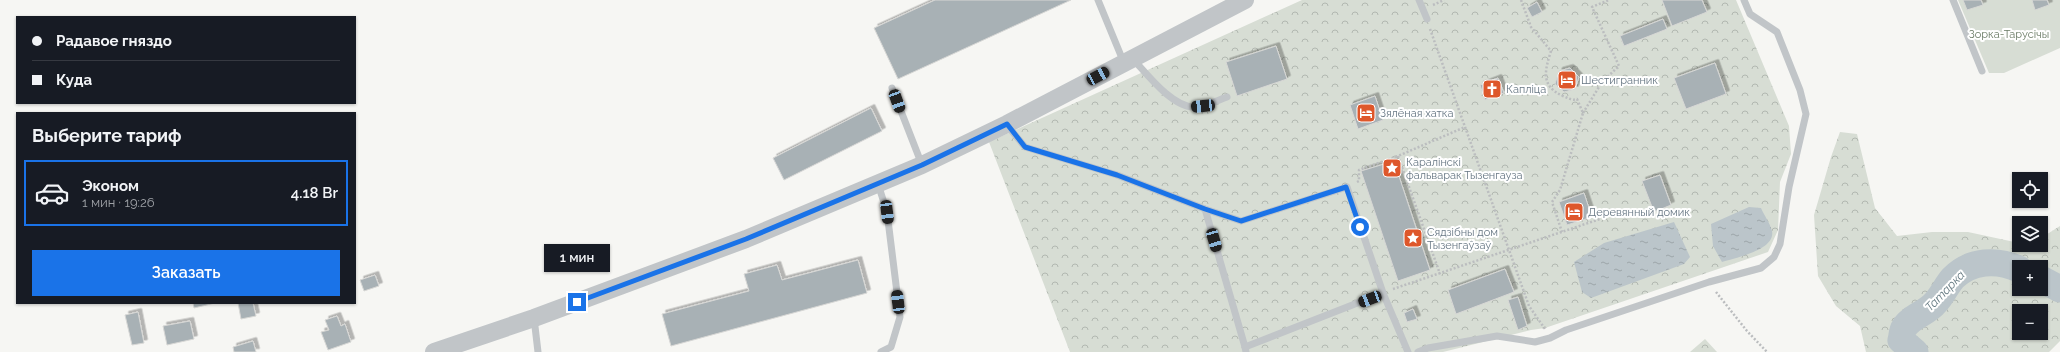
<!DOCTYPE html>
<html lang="ru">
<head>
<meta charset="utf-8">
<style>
  body { margin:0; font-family:Raleway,sans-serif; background:#20242c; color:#f1f3f6; height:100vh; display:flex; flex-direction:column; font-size:15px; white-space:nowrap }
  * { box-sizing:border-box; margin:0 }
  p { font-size:13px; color:#9ea1a6 }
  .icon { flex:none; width:22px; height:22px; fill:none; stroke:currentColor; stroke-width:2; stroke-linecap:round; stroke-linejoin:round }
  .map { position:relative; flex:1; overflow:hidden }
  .sheet { position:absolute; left:16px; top:112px; width:340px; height:192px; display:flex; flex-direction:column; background:#171b24; border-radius:0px; box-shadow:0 1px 3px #0004 }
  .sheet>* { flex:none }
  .top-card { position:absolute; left:16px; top:16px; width:340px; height:88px; border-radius:0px; box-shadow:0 1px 3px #0004; display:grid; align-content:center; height:88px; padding:0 16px; background:#171b24 }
  .fabs { position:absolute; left:2012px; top:172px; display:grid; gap:8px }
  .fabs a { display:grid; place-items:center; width:36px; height:36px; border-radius:0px; background:#171b24; box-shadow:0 1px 3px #0004; font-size:20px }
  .end { position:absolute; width:18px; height:18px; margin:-9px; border:5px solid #1a73e8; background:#fff; box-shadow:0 0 0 2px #fff }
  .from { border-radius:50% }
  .bubble { position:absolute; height:28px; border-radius:0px; background:#171b24; box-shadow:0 1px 3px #0004; font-size:13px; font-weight:600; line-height:28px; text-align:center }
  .car { position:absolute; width:12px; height:24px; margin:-12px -6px; border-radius:5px; box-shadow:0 0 3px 1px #0007; background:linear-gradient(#222 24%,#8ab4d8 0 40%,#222 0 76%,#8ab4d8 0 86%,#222 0) }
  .top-card b { display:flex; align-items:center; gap:14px; height:38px; font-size:15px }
  .top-card b+b { border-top:1px solid #363941 }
  .top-card i { width:10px; height:10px; background:#f1f3f6 }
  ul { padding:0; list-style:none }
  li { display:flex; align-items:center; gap:12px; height:66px; margin:0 8px 6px; padding:0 8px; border:2px solid transparent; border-radius:0px }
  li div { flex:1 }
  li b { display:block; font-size:15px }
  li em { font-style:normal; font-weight:600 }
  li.on { border-color:#1a73e8 }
  li>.icon { width:36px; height:36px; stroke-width:1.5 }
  h2 { padding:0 16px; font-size:18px; line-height:48px }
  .action { display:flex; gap:8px; margin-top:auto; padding:8px 16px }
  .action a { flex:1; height:46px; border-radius:0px; background:#1a73e8; color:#fff; font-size:16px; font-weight:600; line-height:46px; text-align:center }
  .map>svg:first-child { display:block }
  .forest { fill:url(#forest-crowns); fill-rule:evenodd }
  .garden { fill:#d7ddd4 }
  .water { fill:url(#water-ripples) }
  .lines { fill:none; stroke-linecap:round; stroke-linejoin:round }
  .river { stroke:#bbc5ca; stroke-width:27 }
  .building { fill:#a8b1b5; stroke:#d7d7d5; filter:url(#shadow) }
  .path { stroke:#bbbdbf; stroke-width:2.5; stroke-dasharray:2 2; stroke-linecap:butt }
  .service { stroke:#c1c5c8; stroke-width:7 }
  .tertiary { stroke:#c1c5c8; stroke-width:18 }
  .route { stroke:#1a73e8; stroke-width:5 }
  .labels { text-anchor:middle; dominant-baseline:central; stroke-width:4; stroke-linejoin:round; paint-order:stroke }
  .park-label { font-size:11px; fill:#697a64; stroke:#fff }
  .poi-label { font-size:11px; fill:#667683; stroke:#fff; text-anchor:start }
  .water-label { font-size:12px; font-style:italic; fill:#62777f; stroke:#fff }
</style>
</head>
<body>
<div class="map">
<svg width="2060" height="352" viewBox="0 0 2060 352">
  <defs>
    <pattern id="forest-crowns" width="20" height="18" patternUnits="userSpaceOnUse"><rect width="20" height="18" fill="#d7ddd4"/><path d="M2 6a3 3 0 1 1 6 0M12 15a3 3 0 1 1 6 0" fill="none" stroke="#b2b8b1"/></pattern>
    <pattern id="water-ripples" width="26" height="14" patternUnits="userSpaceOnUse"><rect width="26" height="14" fill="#bbc5ca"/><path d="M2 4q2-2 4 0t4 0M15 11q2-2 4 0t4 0" fill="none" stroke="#9ca5a9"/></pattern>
    <filter id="shadow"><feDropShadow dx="3.5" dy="-3.5" stdDeviation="0" flood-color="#0004"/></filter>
  </defs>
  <rect width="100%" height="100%" fill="#f6f6f3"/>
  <g class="forest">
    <polygon points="1302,0 1736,0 1789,126 1791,154 1780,182 1778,230 1768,252 1545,328 1531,330 1443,352 1070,352 989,142"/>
    <path d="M1840,132L1857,134L1875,208L1897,236L1932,232H1968L2019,243V245H2041V238L2060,226V341L2049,352H1866L1860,326L1836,306L1818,276L1814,215L1831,157ZM2019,267H2041V289H2019ZM2019,311H2041V333H2019Z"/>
    <polygon points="1705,339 1717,352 1690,352"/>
  </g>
  <polygon class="garden" points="1958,0 2060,0 2060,48 2004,73 1989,73"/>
  <g class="water">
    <path d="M1749,207L1761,208C1764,215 1770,223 1772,231C1776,250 1735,258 1722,262L1713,246L1711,224Z"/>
    <polygon points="1674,222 1690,257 1684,264 1591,298 1582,292 1574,262 1604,243"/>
  </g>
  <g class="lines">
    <g class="river">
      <polyline points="2041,279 2060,289"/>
      <path d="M1915,352L1901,340C1902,337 1902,331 1904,328C1910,317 1927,313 1935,303C1942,296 1946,286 1953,278C1971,260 1997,259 2019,269"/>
    </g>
  </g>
  <g class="building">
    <polygon points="935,0 1071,0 898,79 874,28"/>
    <polygon points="1662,0 1702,0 1707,12 1672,26"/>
    <polygon points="1963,0 1981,0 1983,5 1967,10"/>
    <polygon points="2032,0 2047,0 2049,5 2035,10"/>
    <polygon points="1537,2 1542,12 1532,17 1527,8"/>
    <polygon points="1663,19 1667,29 1624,46 1620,36"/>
    <polygon points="1276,46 1287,79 1237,96 1226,62"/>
    <polygon points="1715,63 1726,94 1686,109 1674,78"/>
    <polygon points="1570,68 1579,77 1575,89 1564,92 1555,84 1559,71"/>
    <polygon points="1498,78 1504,93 1485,100 1480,85"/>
    <polygon points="1375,96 1383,120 1358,129 1350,105"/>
    <polygon points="871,108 882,131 784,180 773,158"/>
    <polygon points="1394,161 1430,270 1398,281 1361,171"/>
    <polygon points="1660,175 1671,205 1654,212 1642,181"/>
    <polygon points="1584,193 1592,217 1567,225 1559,202"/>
    <polygon points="858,260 867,293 671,346 662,314 749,291 744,274 777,265 782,280"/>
    <polygon points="1505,269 1514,292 1456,314 1448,290"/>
    <polygon points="375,275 379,286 364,291 360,280"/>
    <polygon points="1518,297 1527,326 1518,330 1508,300"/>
    <polygon points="193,303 215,303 194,308"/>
    <polygon points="238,303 253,303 256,316 241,319"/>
    <polygon points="1413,309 1417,319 1407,322 1404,313"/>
    <polygon points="138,312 144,343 132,345 125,315"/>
    <polygon points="337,316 341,326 345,324 351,342 328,350 321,332 329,330 325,320"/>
    <polygon points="190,321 194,339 167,345 163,326"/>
    <polygon points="253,341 256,352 234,352 233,347"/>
  </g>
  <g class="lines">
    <g class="path">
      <path d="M1521,0L1531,27L1551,51C1545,70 1540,86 1563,96C1568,98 1572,101 1577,99L1583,113L1560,190L1552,202L1562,232"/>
      <polyline points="1433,5 1444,0"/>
      <polyline points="1430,29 1529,306 1545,329"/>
      <polyline points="1583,113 1602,82 1619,66 1592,7 1609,0"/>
      <polyline points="1398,156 1440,274"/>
      <polyline points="1357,182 1359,181 1359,170 1398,156 1465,127"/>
      <polyline points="1393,289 1600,219"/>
      <polyline points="1716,292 1747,331 1767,352"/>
    </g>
    <g class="service">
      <polyline points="1098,0 1124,63"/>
      <polyline points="1419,0 1427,19"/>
      <polyline points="1953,0 1982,71"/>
      <path d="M1133,59C1147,74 1172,107 1194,107C1205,107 1216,101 1227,97"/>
      <polyline points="892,88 922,165"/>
      <polyline points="1007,125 1025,147 1117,175 1205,209 1241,221 1347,187 1383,293 1408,352"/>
      <polyline points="878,184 887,212 900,317 891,347 881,352"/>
      <polyline points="1205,209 1245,347"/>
      <polyline points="534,318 538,352"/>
      <polyline points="1246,352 1245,347 1383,293"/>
      <polyline points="1418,352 1428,348 1497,336 1535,342 1550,338 1566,330 1709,282 1761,268 1774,257 1780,244 1789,187 1806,114 1800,90 1777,32 1750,14 1744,0"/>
    </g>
    <polyline class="tertiary" points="434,352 534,318 746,239 922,165 1007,124 1245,0"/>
  </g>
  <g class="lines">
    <polyline class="route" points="577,302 746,239 922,165 1007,124 1025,147 1117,175 1205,209 1241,221 1346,187 1360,227"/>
  </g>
  <defs>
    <g id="hotel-square" transform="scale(1)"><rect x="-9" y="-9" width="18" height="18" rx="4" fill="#de572b" stroke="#fff"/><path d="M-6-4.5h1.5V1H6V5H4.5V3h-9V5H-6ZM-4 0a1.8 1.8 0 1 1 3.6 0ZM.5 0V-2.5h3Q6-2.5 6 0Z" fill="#fff"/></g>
    <g id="church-square" transform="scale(1)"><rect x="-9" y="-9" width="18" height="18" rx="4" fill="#de572b" stroke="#fff"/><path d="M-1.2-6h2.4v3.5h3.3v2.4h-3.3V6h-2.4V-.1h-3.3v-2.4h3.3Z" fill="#fff"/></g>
    <g id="sight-square" transform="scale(1)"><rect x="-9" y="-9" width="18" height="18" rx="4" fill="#de572b" stroke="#fff"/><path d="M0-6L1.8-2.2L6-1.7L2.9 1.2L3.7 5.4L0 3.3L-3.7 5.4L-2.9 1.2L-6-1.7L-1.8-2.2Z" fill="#fff"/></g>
  </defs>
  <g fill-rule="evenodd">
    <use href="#hotel-square" x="1567" y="80"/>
    <use href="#church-square" x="1492" y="89"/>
    <use href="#hotel-square" x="1366" y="113"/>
    <use href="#sight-square" x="1392" y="168"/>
    <use href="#hotel-square" x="1574" y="212"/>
    <use href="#sight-square" x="1413" y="238"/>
  </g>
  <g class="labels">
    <g class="park-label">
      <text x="2009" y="34">Зорка-Тарусічы</text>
    </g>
    <g class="poi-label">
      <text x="1581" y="80">Шестигранник</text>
      <text x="1506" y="89">Капліца</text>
      <text x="1380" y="113">Зялёная хатка</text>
      <text x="1406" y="162">Каралінскі<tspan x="1406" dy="13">фальварак Тызенгауза</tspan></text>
      <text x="1588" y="212">Деревянный домик</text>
      <text x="1427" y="232">Сядзібны дом<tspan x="1427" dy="13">Тызенгаўзаў</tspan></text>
    </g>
    <g class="water-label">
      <text transform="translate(1945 291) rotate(-46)">Татарка</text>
    </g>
  </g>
</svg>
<div class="fabs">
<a><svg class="icon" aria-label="locate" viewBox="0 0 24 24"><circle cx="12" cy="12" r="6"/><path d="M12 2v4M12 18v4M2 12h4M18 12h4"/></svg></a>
<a><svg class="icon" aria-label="layers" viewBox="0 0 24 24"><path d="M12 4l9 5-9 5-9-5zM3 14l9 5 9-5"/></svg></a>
<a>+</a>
<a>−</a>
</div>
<i class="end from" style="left:1360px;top:227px"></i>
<i class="end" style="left:577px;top:302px"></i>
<div class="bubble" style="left:544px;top:244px;width:66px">1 мин</div>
<i class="car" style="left:1098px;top:76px;rotate:62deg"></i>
<i class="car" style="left:897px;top:101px;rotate:160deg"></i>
<i class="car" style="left:1203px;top:106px;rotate:264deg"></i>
<i class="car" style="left:887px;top:212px;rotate:173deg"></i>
<i class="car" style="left:1214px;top:240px;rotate:164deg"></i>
<i class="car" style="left:1370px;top:299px;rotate:249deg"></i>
<i class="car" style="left:898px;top:302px;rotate:353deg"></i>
<div class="top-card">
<b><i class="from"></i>Радавое гняздо</b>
<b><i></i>Куда</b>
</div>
<section class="sheet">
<h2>Выберите тариф</h2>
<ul>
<li class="on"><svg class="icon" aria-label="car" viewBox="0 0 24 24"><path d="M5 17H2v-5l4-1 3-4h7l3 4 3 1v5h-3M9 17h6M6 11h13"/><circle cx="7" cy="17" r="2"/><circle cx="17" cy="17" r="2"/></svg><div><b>Эконом</b><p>1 мин · 19:26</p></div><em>4.18 Br</em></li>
</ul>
<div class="action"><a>Заказать</a></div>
</section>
</div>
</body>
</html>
